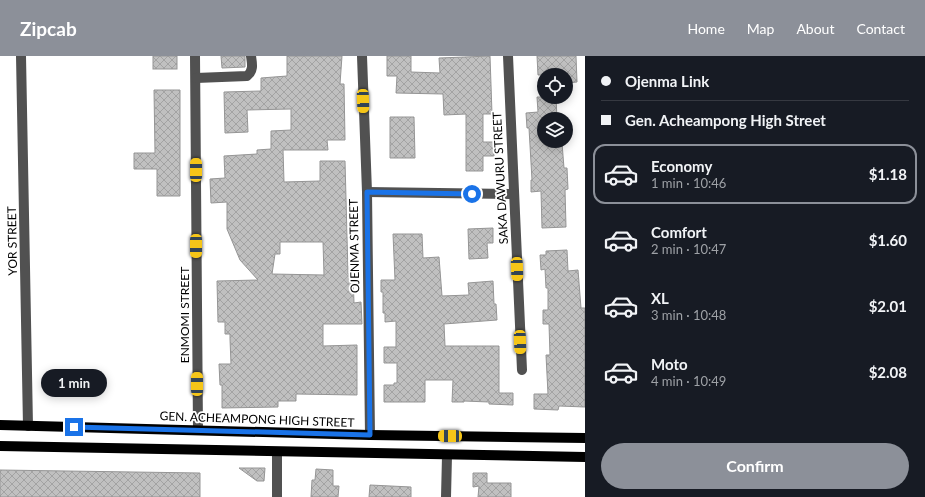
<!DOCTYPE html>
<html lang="en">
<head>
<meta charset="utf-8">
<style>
  body { margin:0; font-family:Lato,sans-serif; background:#242831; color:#f1f3f6; height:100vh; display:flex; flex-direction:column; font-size:15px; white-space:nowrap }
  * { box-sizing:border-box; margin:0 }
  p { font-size:13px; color:#9ea1a6 }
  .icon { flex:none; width:22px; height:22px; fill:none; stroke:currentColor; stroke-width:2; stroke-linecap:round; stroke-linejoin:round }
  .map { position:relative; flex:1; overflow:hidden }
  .sheet { display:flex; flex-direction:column; background:#171b24; width:340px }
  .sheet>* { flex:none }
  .top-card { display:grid; align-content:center; height:88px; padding:0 16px; background:#171b24 }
  .fabs { position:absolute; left:537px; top:12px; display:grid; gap:8px }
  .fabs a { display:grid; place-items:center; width:36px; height:36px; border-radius:50%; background:#171b24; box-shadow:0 2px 10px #0003; font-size:20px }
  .end { position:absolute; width:18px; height:18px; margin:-9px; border:5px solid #1a73e8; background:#fff; box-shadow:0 0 0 2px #fff }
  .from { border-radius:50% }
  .bubble { position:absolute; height:28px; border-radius:14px; background:#171b24; box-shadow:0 2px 10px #0003; font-size:13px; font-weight:700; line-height:28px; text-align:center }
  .car { position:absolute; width:12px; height:24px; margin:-12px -6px; border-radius:5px; box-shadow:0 0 3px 1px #0007; background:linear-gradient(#f5c518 24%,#345 0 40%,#f5c518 0 76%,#345 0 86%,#f5c518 0) }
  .top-card b { display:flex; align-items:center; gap:14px; height:38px; font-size:15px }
  .top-card b+b { border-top:1px solid #363941 }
  .top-card i { width:10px; height:10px; background:#f1f3f6 }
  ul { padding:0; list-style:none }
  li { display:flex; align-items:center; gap:12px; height:60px; margin:0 8px 6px; padding:0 8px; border:2px solid transparent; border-radius:12px }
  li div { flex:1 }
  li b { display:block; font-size:15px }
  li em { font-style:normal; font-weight:700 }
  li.current { border-color:#8c9099 }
  li>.icon { width:36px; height:36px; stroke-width:1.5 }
  .button { display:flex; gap:8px; margin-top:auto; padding:8px 16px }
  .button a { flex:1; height:46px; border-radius:24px; background:#8c9099; color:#fff; font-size:16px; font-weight:700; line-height:46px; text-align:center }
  header { display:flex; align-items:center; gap:24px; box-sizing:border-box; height:56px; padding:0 20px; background:#8c9099; color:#fff }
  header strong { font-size:19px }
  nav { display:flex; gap:22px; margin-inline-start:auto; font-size:14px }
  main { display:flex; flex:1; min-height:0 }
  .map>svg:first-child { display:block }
  .building { fill:url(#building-cross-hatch); stroke:#959595; fill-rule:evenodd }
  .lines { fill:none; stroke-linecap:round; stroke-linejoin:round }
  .minor { stroke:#515151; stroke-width:10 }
  .major { stroke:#000; stroke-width:10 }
  .route { stroke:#1a73e8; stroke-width:5 }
  .labels { text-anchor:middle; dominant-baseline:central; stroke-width:3.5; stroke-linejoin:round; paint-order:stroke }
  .street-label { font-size:12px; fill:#000; stroke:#fff }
</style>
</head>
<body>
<header>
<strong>Zipcab</strong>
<nav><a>Home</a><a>Map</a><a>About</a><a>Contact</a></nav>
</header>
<main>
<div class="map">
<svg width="585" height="441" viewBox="0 0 585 441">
  <defs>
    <pattern id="building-cross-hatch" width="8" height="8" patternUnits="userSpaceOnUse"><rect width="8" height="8" fill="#c0c0c0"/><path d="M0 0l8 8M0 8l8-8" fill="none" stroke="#a3a3a3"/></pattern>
  </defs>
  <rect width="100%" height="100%" fill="#fff"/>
  <g class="building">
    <rect x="153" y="0" width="24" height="13"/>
    <polygon points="221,0 245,0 245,11 222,12"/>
    <path d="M287,0H342L340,28H344L345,84H327L328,94H283L284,126L320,125V105H345L348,218H353L354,247L361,246L362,268H323V290L357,289V339L296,338V345H278V351L222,352V329H220L219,308H231L230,283V278H225V266H218L217,225L258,224L240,204L227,173V146L211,147L210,123L225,122L224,100L257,98V94L271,93V75L291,74V53L247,54L248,76L225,77L224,36L261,35V22L287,20ZM280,186H323L324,219L272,218L275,198H280Z"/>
    <polygon points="387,0 411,0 411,16 440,17 439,2 490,0 492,58 483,58 483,86 494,86 494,100 483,100 483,115 466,115 466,58 444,59 443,38 396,37 397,20 387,20"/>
    <polygon points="537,0 576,0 577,26 566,27 566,19 538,19"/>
    <polygon points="154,34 180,34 180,140 157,140 157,113 134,113 134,97 155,97"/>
    <polygon points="537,41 556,41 557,63 544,63 544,88 562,87 564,112 567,112 568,133 565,134 566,171 542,172 541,135 531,136 531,124 532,124 529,72 527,72 526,57 538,56"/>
    <polygon points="390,61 414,61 415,102 390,102"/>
    <polygon points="493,172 493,187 487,187 488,202 469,203 468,173"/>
    <polygon points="393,178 422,178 423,202 439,201 442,240 469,239 468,227 493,225 494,248 496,248 497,264 444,268 445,290 499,290 499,337 513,337 513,349 489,348 489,346 464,345 464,346 452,346 453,324 425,324 425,346 384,346 384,329 394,329 394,327 397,327 397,307 384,307 384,291 396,291 396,265 385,266 385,257 383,257 383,236 381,236 381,224 395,224"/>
    <polygon points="567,194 568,215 578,214 581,252 585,252 585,351 559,350 558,354 534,353 534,338 548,338 546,299 550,299 549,268 543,268 543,254 548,254 548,232 546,232 545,213 541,214 540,199 546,199 546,195"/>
    <polygon points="239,412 265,412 264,425 257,425"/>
    <polygon points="316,413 333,414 333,430 339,430 338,441 311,441 312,424 315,424"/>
    <polygon points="0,414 200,417 200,441 0,441"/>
    <polygon points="473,417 487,417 487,427 511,427 511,441 478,441 479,430 473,431"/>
    <polygon points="370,429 411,431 411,441 369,441"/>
  </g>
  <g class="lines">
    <g class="minor">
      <polyline points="21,0 28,370"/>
      <polyline points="195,0 198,374"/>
      <polyline points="362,0 367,136 370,379"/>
      <polyline points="508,0 522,314"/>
      <path d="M196,22L247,20C254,15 252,7 251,0"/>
      <polyline points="367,136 514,138"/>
      <polyline points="277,441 277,396"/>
      <polyline points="446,441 447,400"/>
    </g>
    <g class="major">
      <polyline points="0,369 370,379 585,382"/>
      <polyline points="0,390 585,401"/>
    </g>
  </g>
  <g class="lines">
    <polyline class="route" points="74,371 370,379 367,136 472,138"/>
  </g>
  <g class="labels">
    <g class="street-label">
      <text transform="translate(500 122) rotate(-93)">SAKA DAWURU STREET</text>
      <text transform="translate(12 185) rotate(-91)">YOR STREET</text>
      <text transform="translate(354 190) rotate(-91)">OJENMA STREET</text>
      <text transform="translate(184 259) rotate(-90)">ENMOMI STREET</text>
      <text transform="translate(257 363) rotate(2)">GEN. ACHEAMPONG HIGH STREET</text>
    </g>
  </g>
</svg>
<div class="fabs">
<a><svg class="icon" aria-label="locate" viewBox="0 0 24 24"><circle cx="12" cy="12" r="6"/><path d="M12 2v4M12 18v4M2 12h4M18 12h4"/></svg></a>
<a><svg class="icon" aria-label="layers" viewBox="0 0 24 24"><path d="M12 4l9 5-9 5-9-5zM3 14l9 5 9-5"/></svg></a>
</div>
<i class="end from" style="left:472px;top:138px"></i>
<i class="end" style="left:74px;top:371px"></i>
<div class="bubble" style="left:41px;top:313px;width:66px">1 min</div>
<i class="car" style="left:363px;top:45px;rotate:178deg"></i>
<i class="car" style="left:196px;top:114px;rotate:0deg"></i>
<i class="car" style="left:196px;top:190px;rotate:180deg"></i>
<i class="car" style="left:517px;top:213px;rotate:178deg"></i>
<i class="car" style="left:520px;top:286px;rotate:178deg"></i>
<i class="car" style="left:197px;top:328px;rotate:0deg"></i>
<i class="car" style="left:450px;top:380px;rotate:271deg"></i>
</div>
<section class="sheet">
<div class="top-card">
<b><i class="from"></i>Ojenma Link</b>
<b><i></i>Gen. Acheampong High Street</b>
</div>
<ul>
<li class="current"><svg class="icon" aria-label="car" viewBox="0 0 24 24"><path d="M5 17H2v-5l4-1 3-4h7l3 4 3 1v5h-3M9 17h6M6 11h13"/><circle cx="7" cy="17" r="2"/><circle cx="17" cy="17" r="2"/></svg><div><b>Economy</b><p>1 min · 10:46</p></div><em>$1.18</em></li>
<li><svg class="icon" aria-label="car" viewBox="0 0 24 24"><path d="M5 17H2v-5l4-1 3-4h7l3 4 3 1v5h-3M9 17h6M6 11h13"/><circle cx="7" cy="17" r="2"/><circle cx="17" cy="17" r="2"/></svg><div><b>Comfort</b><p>2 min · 10:47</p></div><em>$1.60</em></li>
<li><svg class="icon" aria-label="car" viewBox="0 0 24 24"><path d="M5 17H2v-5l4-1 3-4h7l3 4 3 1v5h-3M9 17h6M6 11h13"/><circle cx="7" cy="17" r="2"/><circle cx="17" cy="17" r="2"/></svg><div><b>XL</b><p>3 min · 10:48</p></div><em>$2.01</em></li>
<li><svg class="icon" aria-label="car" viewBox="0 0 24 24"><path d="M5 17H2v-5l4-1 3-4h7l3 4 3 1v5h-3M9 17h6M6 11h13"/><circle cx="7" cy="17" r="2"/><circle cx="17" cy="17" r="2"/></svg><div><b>Moto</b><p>4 min · 10:49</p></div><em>$2.08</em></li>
</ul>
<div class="button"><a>Confirm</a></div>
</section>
</main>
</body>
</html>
